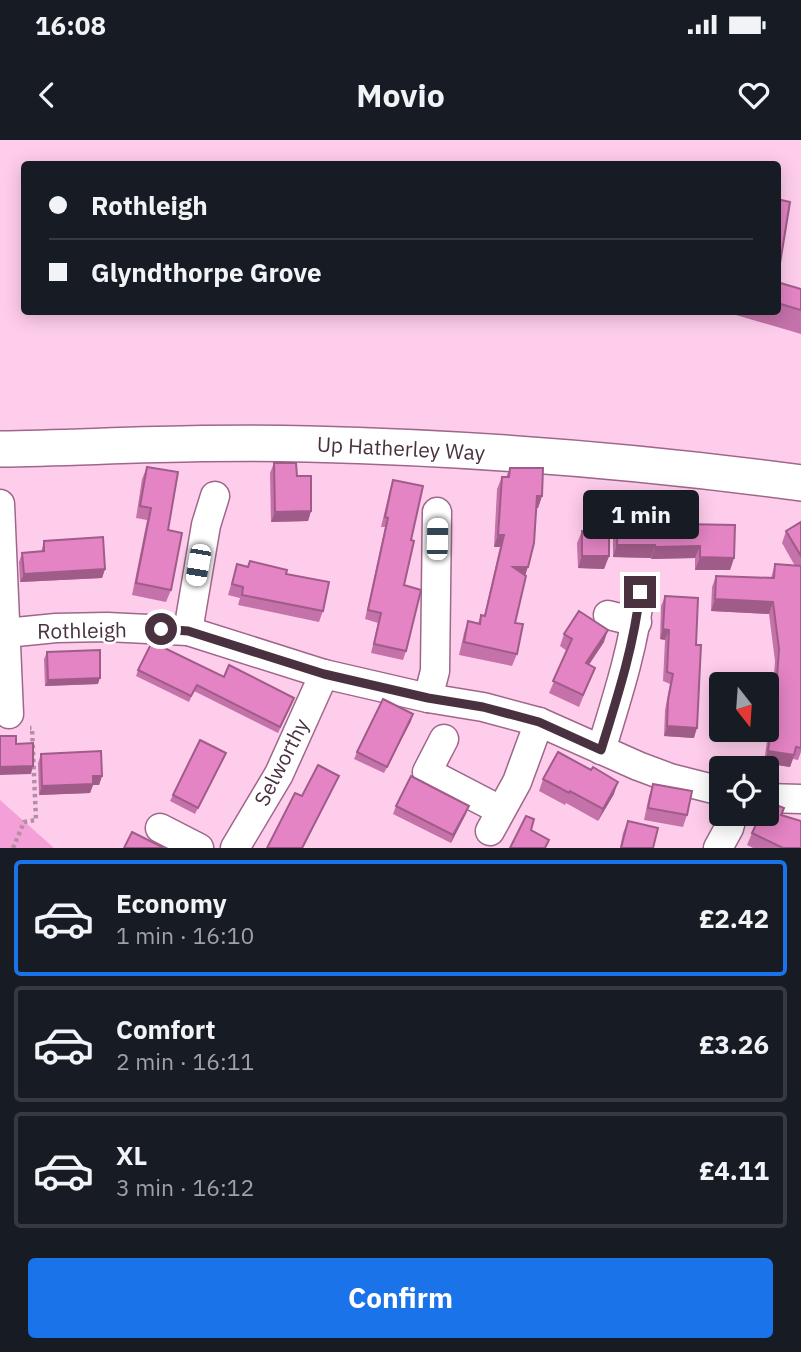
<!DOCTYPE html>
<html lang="en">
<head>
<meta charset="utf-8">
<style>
  body { margin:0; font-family:"IBM Plex Sans",sans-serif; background:#242831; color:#f1f3f6; height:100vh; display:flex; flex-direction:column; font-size:26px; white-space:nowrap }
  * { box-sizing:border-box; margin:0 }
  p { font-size:23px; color:#9ea1a6 }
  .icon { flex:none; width:38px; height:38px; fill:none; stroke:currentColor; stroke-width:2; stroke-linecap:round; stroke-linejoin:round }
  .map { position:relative; height:708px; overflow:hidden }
  .sheet { display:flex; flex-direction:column; background:#171b24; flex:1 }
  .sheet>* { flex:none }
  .top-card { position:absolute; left:21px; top:21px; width:760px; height:154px; border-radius:7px; box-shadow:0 4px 18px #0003; display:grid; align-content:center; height:154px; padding:0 28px; background:#171b24 }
  .needle { width:46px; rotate:163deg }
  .buttons { position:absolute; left:709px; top:532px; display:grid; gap:14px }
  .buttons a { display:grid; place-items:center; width:70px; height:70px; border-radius:7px; background:#171b24; box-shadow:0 4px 18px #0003; font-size:35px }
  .end { position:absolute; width:32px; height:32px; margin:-16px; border:9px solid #493140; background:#fff; box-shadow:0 0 0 4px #fff }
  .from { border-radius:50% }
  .bubble { position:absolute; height:49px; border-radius:7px; background:#171b24; box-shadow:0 4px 18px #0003; font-size:23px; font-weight:700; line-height:49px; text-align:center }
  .car { position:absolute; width:21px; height:42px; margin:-21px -10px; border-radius:9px; box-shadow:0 0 5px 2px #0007; background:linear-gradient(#fff 24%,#345 0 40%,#fff 0 76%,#345 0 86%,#fff 0) }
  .top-card b { display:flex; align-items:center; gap:24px; height:66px; font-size:26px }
  .top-card b+b { border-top:2px solid #363941 }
  .top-card i { width:18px; height:18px; background:#f1f3f6 }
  ul { padding:12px 0 0; list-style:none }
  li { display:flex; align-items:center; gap:21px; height:116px; margin:0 14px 10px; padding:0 14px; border:4px solid #363941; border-radius:7px }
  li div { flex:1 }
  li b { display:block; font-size:26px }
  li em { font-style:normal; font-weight:700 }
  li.current { border-color:#1a73e8 }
  li>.icon { width:63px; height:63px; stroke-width:1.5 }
  .button { display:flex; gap:14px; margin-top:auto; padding:14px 28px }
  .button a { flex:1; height:80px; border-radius:7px; background:#1a73e8; color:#fff; font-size:28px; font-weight:700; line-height:80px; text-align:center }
  .status { display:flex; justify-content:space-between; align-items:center; height:49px; padding:0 35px; background:#171b24; direction:ltr }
  .status svg { height:19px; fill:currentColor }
  header { display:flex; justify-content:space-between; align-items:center; height:91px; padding:0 28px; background:#171b24; font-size:32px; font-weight:700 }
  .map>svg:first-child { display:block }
  .green { fill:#f49fd7 }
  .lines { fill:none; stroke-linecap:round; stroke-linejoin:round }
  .minor-casing { stroke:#9e678a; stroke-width:31 }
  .tertiary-casing { stroke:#9e678a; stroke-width:38 }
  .path { stroke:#b58ea6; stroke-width:4.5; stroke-dasharray:3.5 3.5; stroke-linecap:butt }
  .minor { stroke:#fff; stroke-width:28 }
  .tertiary { stroke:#fff; stroke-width:35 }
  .wall { fill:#c472a9 }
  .shaded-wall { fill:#a05c89 }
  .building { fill:#e484c4; stroke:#a05c89; stroke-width:2 }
  .route { stroke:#493140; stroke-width:9 }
  .labels { text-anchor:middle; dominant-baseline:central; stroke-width:5; stroke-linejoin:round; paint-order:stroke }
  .street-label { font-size:21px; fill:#493140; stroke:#fff }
</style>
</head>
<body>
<div class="status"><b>16:08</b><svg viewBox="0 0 49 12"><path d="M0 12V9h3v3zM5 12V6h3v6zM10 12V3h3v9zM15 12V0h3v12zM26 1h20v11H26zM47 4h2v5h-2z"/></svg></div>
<header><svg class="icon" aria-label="back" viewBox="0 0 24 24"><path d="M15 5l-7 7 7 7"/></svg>Movio<svg class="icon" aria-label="heart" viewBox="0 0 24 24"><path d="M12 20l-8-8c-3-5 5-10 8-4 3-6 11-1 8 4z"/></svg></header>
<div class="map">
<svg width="801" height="708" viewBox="0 0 801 708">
  <rect width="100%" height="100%" fill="#ffcdec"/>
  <polygon class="green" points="0,660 54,708 0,708"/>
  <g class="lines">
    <g class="minor-casing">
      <g id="minor">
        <polyline points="0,364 9,574"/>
        <polyline points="608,475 637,482"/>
        <polyline points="188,491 206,385 215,356"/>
        <polyline points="6,493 56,488 107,487 188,491 324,534 428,558 483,567 539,582 638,626 670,638 721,651"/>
        <polyline points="428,558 435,531 437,372"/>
        <polyline points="444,599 427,632 500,670"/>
        <path d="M601,610C617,558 634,506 640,452"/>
        <polyline points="766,658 801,659"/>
        <polyline points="160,688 199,708"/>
        <polyline points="490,691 517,642 539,582"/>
        <polyline points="235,708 279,634 324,534"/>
        <polyline points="718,708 729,688 733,674"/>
      </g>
    </g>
    <g class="tertiary-casing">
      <path id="tertiary" d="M0,309C103,307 206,301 308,304C473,308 638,321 801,343"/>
    </g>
    <polyline class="path" points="13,708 24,682 36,680 32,588 30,588"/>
    <use href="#minor" class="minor"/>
    <use href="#tertiary" class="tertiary"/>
  </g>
  <g class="wall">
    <polygon points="777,59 777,142 801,149 801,194 736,175 736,172 777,172"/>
    <polygon points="274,323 311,371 308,381 271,382 270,333"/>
    <polygon points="147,327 168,390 171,450 166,462 132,455 147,380 136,378 142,339"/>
    <polygon points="510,328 542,356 538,368 536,368 525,435 515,483 517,514 512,526 459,515 464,493 468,481 478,483 481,475 484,476 500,407 494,407 497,349 502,337 506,337"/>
    <polygon points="393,340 411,400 404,445 406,511 403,520 371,513 378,483 365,479 385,387 381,387 390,349"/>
    <polygon points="618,374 682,384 734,418 730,430 695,430 695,418 651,419 651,418 613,417 613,387"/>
    <polygon points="801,382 801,612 798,620 793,619 790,627 764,623 772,563 775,521 769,474 711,471 712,447 716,436 771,438 775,424 795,426 782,403 786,391"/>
    <polygon points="582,391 609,416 604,429 578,428 577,403"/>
    <polygon points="44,401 105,429 102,438 20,442 19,422 22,413 41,412"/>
    <polygon points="237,424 323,471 319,482 238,465 240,458 228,455"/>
    <polygon points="665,456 694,598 664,596 665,570 670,544 663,541 665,500 660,499 661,466"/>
    <polygon points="564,494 604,502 589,525 595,528 579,567 549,553 567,511 560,506"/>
    <polygon points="47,512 98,544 45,546 44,519"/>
    <polygon points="138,530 224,537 292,564 278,593 194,551 189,562 136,536"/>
    <polygon points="411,581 384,633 354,619 357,612"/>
    <polygon points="41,614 102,636 99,645 93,645 90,653 39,655 38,623"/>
    <polygon points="223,619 195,674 170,661 173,655"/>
    <polygon points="591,630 614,654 598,681 566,663 565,665 539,651 543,639"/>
    <polygon points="653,644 687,675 683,687 644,680 649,656"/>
    <polygon points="396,666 469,666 451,703 393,674"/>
    <polygon points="784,668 782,675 801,708 753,708 747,705 752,693"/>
    <polygon points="628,681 653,708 620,708 623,693"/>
  </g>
  <g class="shaded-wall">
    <polygon points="537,356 542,356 538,368 532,368"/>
    <polygon points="311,371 308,381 271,382 275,372"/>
    <polygon points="498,395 504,395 500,407 494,407"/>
    <polygon points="617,405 655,405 651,418 613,417"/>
    <polygon points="700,406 695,418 651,419 655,407"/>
    <polygon points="582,416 609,416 604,429 578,428"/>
    <polygon points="700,417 734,418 730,430 695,430"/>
    <polygon points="513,427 528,427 524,439"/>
    <polygon points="105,429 102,438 20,442 24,434"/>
    <polygon points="715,459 773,462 769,474 711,471"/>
    <polygon points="663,489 669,490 665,500 660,499"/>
    <polygon points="608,490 604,502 581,536 586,523"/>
    <polygon points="100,538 98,544 45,546 48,540"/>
    <polygon points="413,574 411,581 384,633 387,627"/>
    <polygon points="667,586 697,588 694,598 664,596"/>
    <polygon points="768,611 794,615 790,627 764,623"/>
    <polygon points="33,626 31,634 0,635 0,627"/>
    <polygon points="93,636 102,636 99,645 93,645 90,653 39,655 42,646"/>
    <polygon points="339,636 303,708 302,708"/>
    <polygon points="618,642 614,654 598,681 603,669"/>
    <polygon points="469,666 466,674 451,703 453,695"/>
  </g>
  <g class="building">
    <polygon points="777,59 790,62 777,142 801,149 801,170 777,163"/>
    <polygon points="274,323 296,323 297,336 311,336 311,371 275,372"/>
    <polygon points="147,327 178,332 168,390 182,393 171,450 136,443 151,368 140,366"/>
    <polygon points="510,328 543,328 542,356 537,356 534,403 528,427 513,427 526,436 515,483 523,484 517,514 464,502 468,481 480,484 481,475 485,476 504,395 498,395 502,337 509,337"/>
    <polygon points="393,340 423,346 411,400 414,401 404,445 421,450 406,511 374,504 381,473 368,470 388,378 385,377"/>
    <polygon points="618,374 682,374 682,384 735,385 734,418 700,417 700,406 655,407 655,405 617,405"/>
    <polygon points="801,382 801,416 786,391"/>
    <rect x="582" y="391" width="27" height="25"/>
    <polygon points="103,397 105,429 24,434 22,413 44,411 44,401"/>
    <polygon points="250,421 287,430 286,434 329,442 323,471 242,455 243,447 232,444 237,424 248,427"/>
    <polygon points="775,424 801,426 801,608 796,607 794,615 768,611 776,552 779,509 773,462 715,459 716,436 774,438"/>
    <polygon points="665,456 698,458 696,505 701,505 697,588 667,586 668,560 673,534 667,532 669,490 663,489"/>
    <polygon points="579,471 608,490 586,523 595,528 583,555 553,541 572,499 564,494"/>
    <polygon points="152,502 224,537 229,525 294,558 280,587 197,545 191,556 138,530"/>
    <polygon points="100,510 100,538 48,540 47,512"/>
    <polygon points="383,559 413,574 387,627 357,612"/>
    <polygon points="0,596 16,596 16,604 33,603 33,626 0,627"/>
    <polygon points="200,600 226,613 198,668 173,655"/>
    <polygon points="101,611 102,636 93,636 93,644 42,646 41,614"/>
    <polygon points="558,612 591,630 593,627 618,642 603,669 570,651 569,653 543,639"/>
    <polygon points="318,625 339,636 302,708 267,708 295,653 302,656"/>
    <polygon points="411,636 469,666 453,695 396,666"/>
    <polygon points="653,644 692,651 687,675 648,668"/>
    <polygon points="766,661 784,668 781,675 801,681 801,708 783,708 752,693 761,674 766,674"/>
    <polygon points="526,676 534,679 531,690 549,700 545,708 510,708"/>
    <polygon points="628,681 658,688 653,708 621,708"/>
    <polygon points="132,692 164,708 124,708"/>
  </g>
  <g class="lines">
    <path class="route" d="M161,489L188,491L324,534L428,558L483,567L539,582L601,610C617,558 634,506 640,452"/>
  </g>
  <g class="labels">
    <g class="street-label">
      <text transform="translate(401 308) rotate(3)">Up Hatherley Way</text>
      <text transform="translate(82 490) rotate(-1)">Rothleigh</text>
      <text transform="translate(281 622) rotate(-63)">Selworthy</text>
    </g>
  </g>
</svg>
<div class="buttons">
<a><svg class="needle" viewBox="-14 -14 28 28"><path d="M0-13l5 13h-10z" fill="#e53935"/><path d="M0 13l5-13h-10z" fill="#9ea1a6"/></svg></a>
<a><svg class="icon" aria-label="locate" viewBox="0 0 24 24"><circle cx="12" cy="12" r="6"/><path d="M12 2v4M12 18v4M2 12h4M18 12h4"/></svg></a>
</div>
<i class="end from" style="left:161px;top:489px"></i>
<i class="end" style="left:640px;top:452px"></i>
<div class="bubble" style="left:583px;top:350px;width:116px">1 min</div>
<i class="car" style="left:437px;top:399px;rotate:1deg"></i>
<i class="car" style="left:198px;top:425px;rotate:190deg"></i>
<div class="top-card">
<b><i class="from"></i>Rothleigh</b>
<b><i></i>Glyndthorpe Grove</b>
</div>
</div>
<section class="sheet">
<ul>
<li class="current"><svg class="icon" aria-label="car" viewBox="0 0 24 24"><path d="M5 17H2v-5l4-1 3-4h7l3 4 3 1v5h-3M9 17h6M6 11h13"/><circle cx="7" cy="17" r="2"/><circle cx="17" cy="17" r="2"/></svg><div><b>Economy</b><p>1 min · 16:10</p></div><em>£2.42</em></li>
<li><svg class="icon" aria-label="car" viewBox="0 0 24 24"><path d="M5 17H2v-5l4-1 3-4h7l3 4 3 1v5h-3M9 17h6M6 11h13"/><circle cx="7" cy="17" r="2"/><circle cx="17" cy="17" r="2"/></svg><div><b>Comfort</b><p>2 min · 16:11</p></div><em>£3.26</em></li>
<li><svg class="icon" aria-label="car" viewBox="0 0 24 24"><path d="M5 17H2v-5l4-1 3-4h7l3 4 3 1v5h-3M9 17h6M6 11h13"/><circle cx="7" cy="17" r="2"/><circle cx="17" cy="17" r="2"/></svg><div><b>XL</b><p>3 min · 16:12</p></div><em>£4.11</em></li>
</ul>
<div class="button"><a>Confirm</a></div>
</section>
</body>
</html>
